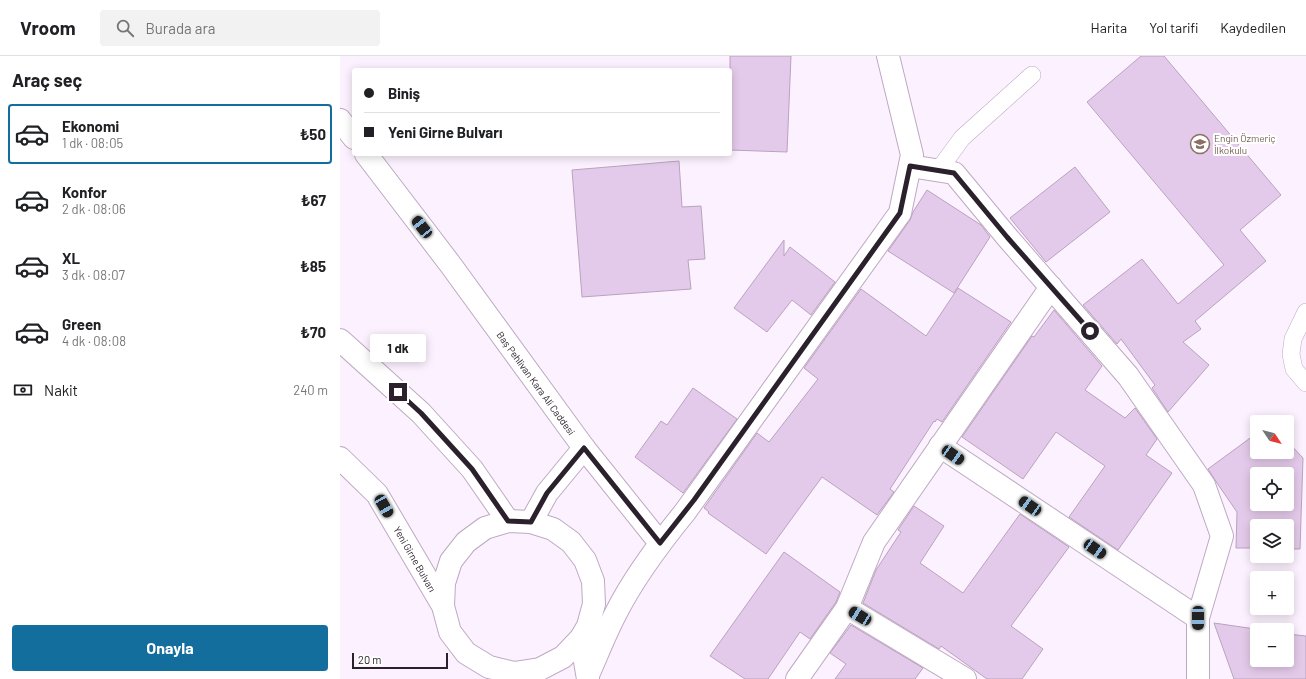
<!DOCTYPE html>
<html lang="tr">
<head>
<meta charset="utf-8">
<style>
  body { margin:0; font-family:Barlow,sans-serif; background:#f2f2f2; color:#202124; height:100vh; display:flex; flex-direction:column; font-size:15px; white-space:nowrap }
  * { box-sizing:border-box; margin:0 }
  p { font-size:13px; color:#757577 }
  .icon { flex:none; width:22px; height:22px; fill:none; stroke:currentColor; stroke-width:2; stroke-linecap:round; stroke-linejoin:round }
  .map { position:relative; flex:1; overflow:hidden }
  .drawer { display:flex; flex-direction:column; background:#fff; width:340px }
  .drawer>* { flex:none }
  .hud { position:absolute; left:12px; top:12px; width:380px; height:88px; border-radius:4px; box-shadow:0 2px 10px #0003; display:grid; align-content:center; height:88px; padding:0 12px; background:#fff }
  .needle { width:26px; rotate:125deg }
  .tools { position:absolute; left:910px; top:359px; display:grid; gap:8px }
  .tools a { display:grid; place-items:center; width:44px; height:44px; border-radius:4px; background:#fff; box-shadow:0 2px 10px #0003; font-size:20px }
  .scale { position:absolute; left:12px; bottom:10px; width:96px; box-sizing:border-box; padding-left:4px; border:2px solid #2a212c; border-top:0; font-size:11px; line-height:14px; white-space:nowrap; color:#2a212c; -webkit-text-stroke:3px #fff; paint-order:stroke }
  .end { position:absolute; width:18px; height:18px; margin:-9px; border:5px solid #2a212c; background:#fff; box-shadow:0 0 0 2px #fff }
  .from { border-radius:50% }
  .bubble { position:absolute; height:28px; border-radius:4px; background:#fff; box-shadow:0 2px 10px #0003; font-size:13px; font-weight:700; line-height:28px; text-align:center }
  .car { position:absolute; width:12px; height:24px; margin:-12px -6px; border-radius:5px; box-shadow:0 0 3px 1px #0007; background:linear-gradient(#222 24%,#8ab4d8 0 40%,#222 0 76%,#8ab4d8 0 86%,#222 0) }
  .hud b { display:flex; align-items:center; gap:14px; height:38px; font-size:15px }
  .hud b+b { border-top:1px solid #e0e0e0 }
  .hud i { width:10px; height:10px; background:#202124 }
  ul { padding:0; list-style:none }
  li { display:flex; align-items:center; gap:12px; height:60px; margin:0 8px 6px; padding:0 4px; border:2px solid transparent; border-radius:4px }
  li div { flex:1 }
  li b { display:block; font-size:15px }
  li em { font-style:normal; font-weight:700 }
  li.current { border-color:#136e9d }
  li>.icon { width:36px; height:36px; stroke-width:1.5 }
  h2 { padding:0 12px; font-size:18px; line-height:48px }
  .pay { display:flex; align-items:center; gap:10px; height:44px; padding:0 12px; font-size:15px }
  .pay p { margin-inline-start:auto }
  .button { display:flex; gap:8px; margin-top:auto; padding:8px 12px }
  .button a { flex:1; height:46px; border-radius:4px; background:#136e9d; color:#fff; font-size:16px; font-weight:700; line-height:46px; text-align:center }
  header { display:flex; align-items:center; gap:24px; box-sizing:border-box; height:56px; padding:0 20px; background:#fff; border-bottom:1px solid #e0e0e0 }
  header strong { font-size:19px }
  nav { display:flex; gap:22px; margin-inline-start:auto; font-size:14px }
  .search { width:280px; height:36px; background:#f2f2f2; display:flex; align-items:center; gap:10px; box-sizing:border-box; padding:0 14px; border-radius:4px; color:#757577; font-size:15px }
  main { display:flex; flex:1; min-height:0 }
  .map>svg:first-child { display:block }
  .building { fill:#e4caea; stroke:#b9a2be; fill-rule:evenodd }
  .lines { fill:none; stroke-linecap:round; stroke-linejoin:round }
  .lane-casing { stroke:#bfa8c4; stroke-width:18 }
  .street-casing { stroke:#bfa8c4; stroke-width:24 }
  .secondary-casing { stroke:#bfa8c4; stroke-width:24 }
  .lane { stroke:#fff; stroke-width:17 }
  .street { stroke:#fff; stroke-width:22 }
  .secondary { stroke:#fff; stroke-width:22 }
  .route { stroke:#2a212c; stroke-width:5 }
  .labels { text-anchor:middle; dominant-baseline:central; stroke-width:4; stroke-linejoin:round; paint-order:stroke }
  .education-label { font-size:10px; fill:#785e54; stroke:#fff; text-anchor:start }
  .street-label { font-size:10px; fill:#2a212c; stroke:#fff }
</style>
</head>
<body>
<header>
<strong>Vroom</strong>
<div class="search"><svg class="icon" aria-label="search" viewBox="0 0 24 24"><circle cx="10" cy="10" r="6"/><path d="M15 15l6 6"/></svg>Burada ara</div>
<nav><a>Harita</a><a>Yol tarifi</a><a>Kaydedilen</a></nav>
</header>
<main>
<section class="drawer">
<h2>Araç seç</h2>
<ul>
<li class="current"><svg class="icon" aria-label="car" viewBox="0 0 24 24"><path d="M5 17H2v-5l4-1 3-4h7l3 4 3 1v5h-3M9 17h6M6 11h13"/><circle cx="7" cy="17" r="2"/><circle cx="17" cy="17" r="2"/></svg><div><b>Ekonomi</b><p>1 dk · 08:05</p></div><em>₺50</em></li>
<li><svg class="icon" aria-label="car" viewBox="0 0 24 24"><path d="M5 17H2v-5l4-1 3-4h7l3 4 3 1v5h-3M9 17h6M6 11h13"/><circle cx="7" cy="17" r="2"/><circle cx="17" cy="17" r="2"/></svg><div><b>Konfor</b><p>2 dk · 08:06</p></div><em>₺67</em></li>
<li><svg class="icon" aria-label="car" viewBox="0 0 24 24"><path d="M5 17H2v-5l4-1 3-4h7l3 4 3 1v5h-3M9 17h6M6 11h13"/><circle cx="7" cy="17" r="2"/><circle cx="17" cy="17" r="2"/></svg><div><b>XL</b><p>3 dk · 08:07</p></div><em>₺85</em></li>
<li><svg class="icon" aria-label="car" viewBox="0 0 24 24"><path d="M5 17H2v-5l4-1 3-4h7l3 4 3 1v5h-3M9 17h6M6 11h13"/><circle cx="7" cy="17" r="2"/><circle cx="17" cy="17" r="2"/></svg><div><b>Green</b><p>4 dk · 08:08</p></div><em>₺70</em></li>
</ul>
<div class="pay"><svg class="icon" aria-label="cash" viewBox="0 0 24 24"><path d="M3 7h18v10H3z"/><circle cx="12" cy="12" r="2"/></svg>Nakit<p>240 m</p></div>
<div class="button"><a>Onayla</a></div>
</section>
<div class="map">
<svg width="966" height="623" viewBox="0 0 966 623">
  <rect width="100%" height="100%" fill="#fcf2ff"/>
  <g class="building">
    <polygon points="390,0 451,0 447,96 390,94"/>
    <polygon points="801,0 824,0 941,139 900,174 926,205 855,265 861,273 843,286 869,309 828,356 812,332 815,329 781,283 777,288 743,249 802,203 838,248 884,209 747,46"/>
    <polygon points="339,105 342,151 361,150 365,203 348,204 351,233 242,241 232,114"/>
    <polygon points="735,111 770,156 706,206 670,162"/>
    <polygon points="587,134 641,169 650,181 614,237 548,195 570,164 573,156"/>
    <polygon points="444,184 444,200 450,191 495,226 471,259 452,244 427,276 394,252"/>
    <polygon points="618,232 671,266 602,366 597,363 595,366 594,365 550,433 554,436 537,459 482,421 426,498 368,457 369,456 364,452 417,377 429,386 478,323 464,312 521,233 586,280"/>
    <polygon points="714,254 762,310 745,334 785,362 795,352 817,383 806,399 832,417 778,494 729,461 765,410 716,376 683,423 622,381 692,280 694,281"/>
    <polygon points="353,332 397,363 343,437 295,401 321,365 327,369"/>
    <path d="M917,377V396H947V385L963,402L960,493H947V470H917V492H896L897,456L877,427L868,413ZM917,418H947V448H917Z"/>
    <polygon points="574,450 604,470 580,507 623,537 680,458 729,491 671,570 703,593 682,623 647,623 601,590 599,593 523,547 536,514 561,476 558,474"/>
    <polygon points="444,496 500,536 496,546 470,583 460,576 428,623 405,623 370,600"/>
    <polygon points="874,567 922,574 917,574 917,604 947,604 947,578 966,580 966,623 894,623"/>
    <polygon points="511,569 583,612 575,623 495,623 506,608 490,597"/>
  </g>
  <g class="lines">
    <g class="lane-casing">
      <g id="lane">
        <polyline points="598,115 622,82 692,19"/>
        <polyline points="966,256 953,283 951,298 954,313 966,327"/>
      </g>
    </g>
    <g class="street-casing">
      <g id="street">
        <polyline points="0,64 14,82"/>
        <polyline points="26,98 110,208 244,392 320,487"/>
        <polyline points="570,110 614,117 667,181 788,320 864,429 882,480 858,562 858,623"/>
        <polyline points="600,390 858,562"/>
        <polyline points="191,466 207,437 244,392"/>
        <polyline points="507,552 625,623"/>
        <path d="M248,619C257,599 265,578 276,557C294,521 319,488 345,456L560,157L572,99L548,0"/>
        <polyline points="457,623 507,552 534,486 711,231"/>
      </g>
    </g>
    <g class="secondary-casing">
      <g id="secondary">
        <polyline points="0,284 81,357 132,413 168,465"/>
        <polyline points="0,402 37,438 103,550 110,576 126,597 149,611 174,617 200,613 223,601 241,582 248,570 254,548 253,525 245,504 231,486 213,473 191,466 168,465 145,472 126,486 111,505 104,527 103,550"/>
        <polyline points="241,582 248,623"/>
      </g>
    </g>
    <use href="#lane" class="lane"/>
    <use href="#street" class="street"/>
    <use href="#secondary" class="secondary"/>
  </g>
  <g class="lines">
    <polyline class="route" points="58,336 81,357 132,413 168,465 191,466 207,437 244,392 320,487 354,444 560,157 570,110 614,117 667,181 750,275"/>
  </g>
  <defs>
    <g id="school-ring" transform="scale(1)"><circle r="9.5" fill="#fff" stroke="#8d6e63" stroke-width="1.5"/><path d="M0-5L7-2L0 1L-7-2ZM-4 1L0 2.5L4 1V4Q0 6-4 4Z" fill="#8d6e63"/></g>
  </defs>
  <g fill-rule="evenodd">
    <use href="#school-ring" x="860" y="88"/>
  </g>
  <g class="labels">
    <g class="education-label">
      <text x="874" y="82">Engin Özmeriç<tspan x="874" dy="12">İlkokulu</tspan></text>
    </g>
    <g class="street-label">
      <text transform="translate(196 327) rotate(54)">Baş Pehlivan Kara Ali Caddesi</text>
      <text transform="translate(75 503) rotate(60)">Yeni Girne Bulvarı</text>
    </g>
  </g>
</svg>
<div class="tools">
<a><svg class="needle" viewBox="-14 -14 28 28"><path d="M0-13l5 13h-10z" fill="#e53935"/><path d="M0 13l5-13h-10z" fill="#757577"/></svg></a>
<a><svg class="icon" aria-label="locate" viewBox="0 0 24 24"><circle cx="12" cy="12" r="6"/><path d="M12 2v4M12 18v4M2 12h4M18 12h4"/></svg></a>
<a><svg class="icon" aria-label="layers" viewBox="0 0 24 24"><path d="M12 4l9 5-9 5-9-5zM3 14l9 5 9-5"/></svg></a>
<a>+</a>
<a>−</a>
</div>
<div class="scale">20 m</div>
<i class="end from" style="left:750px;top:275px"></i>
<i class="end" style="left:58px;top:336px"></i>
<div class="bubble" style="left:30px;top:278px;width:56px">1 dk</div>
<i class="car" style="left:82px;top:171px;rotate:322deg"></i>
<i class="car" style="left:613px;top:399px;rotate:124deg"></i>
<i class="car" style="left:44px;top:450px;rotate:150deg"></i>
<i class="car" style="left:690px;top:450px;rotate:304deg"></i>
<i class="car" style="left:755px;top:493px;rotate:124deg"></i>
<i class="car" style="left:520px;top:560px;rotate:301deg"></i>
<i class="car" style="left:858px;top:562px;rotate:180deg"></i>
<div class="hud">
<b><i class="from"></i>Biniş</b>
<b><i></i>Yeni Girne Bulvarı</b>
</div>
</div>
</main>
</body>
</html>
